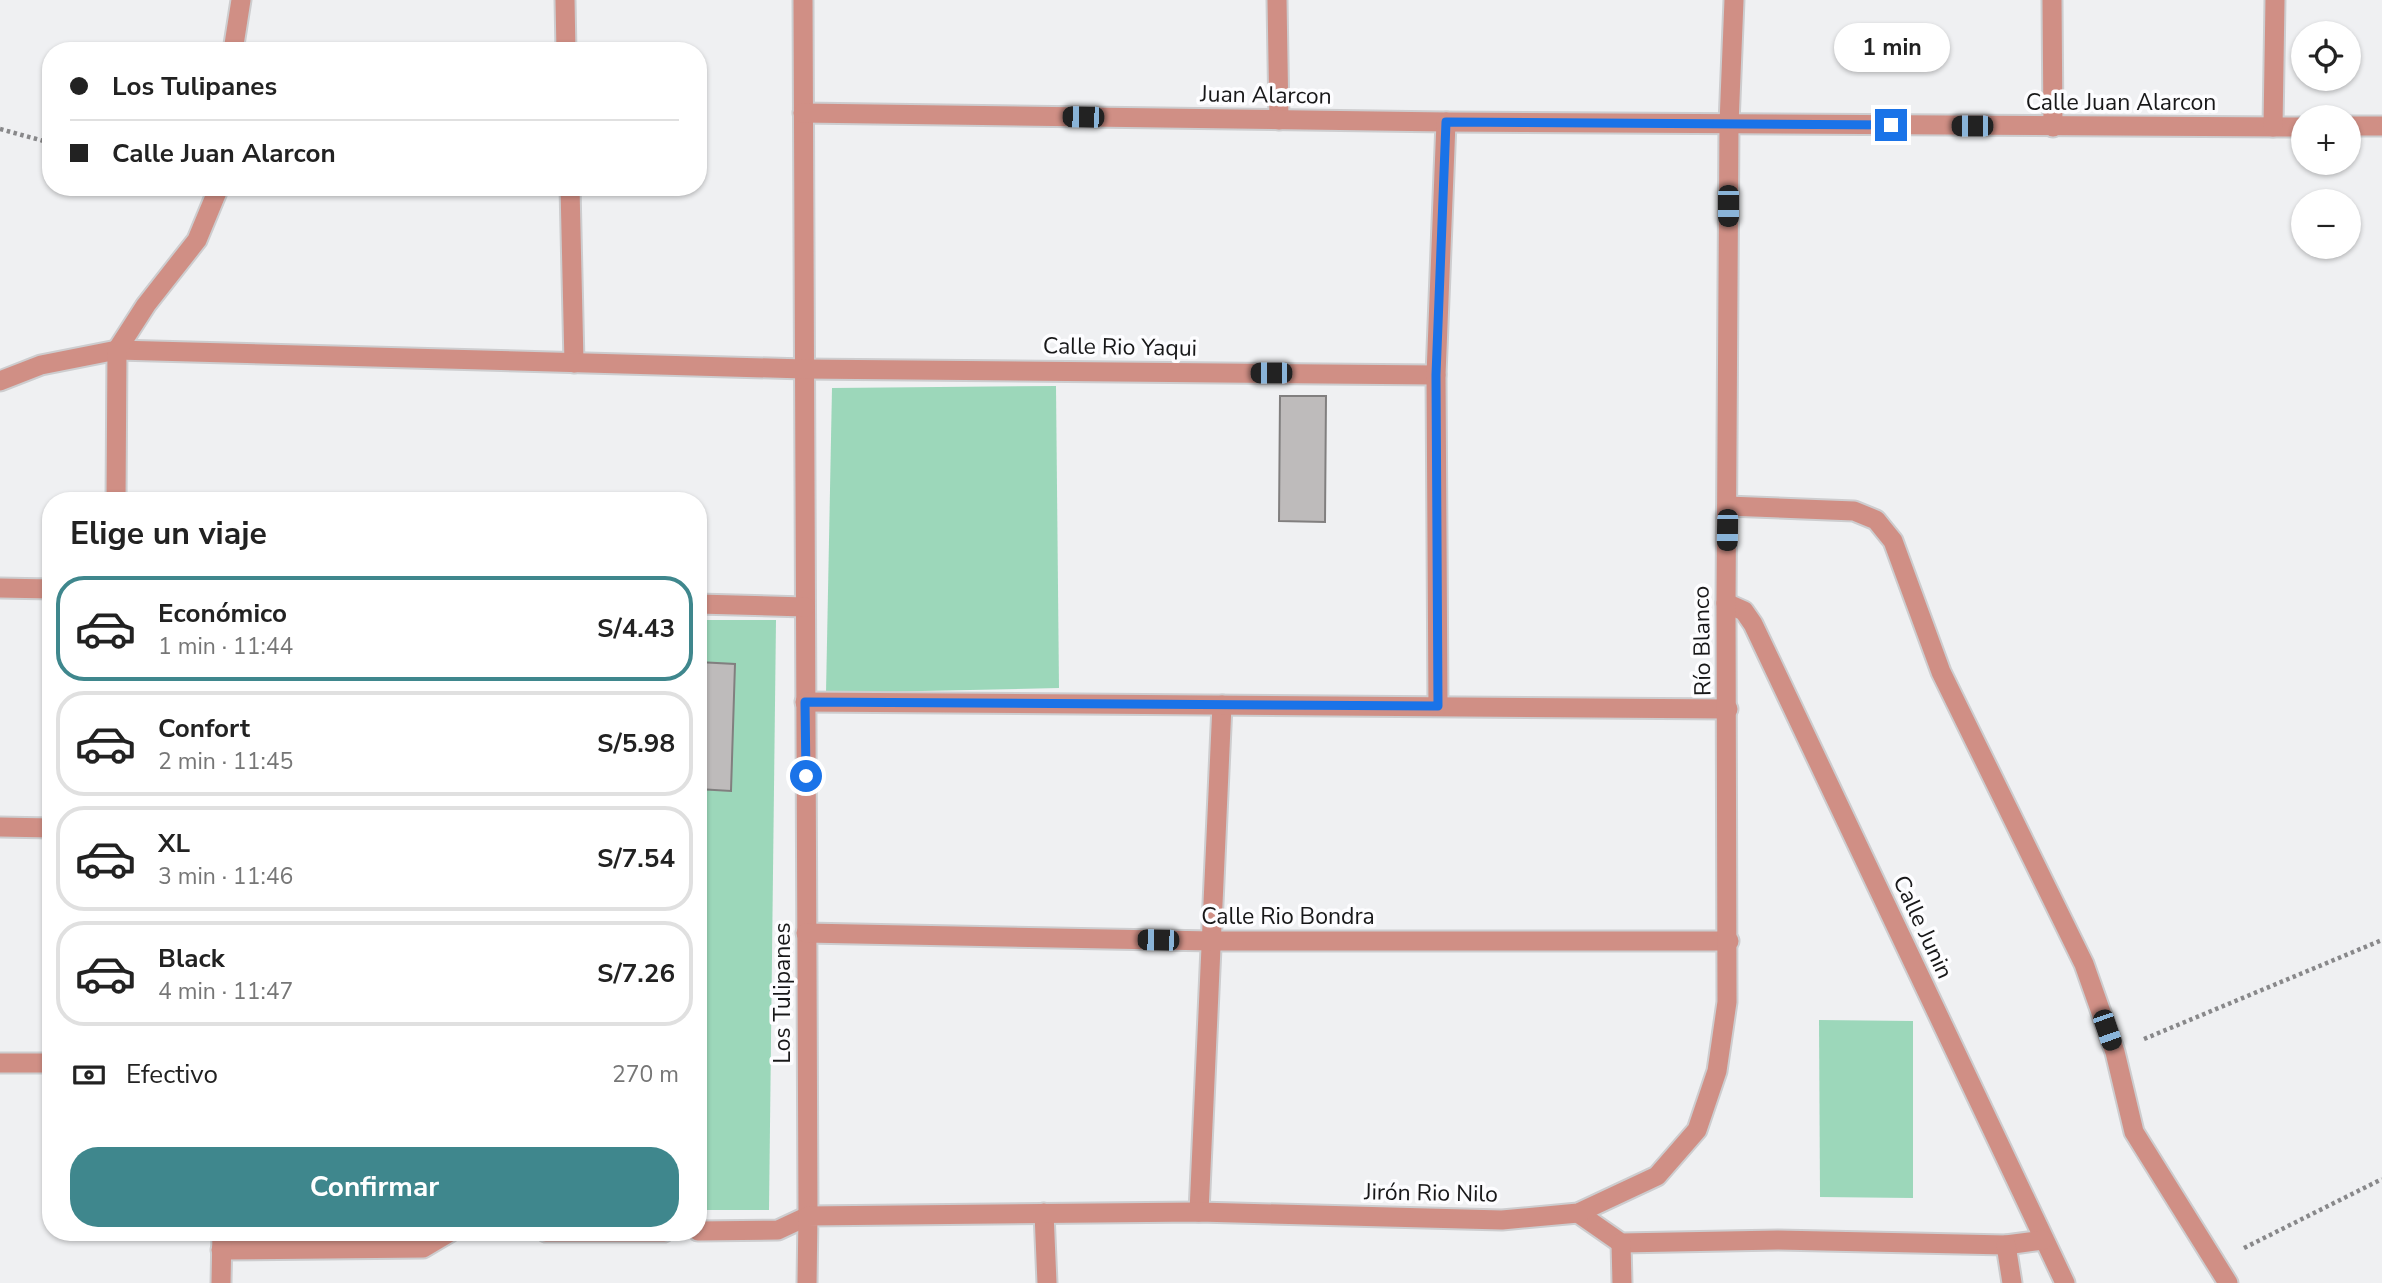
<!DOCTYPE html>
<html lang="es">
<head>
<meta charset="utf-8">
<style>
  body { margin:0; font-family:"Nunito Sans",sans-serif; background:#f2f2f2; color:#222; height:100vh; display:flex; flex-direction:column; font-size:26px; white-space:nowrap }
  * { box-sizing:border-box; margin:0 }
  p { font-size:23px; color:#767676 }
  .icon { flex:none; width:38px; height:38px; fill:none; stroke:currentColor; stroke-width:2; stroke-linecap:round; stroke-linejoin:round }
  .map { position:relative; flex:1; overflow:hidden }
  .panel { position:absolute; left:42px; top:492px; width:665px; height:749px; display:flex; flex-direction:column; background:#fff; border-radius:28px; box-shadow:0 2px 5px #0004 }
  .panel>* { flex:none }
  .top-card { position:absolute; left:42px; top:42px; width:665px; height:154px; border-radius:28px; box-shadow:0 2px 5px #0004; display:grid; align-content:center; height:154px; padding:0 28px; background:#fff }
  .controls { position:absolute; left:2291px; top:21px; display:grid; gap:14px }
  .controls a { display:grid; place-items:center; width:70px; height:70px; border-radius:50%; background:#fff; box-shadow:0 2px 5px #0004; font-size:35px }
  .end { position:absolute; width:32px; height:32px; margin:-16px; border:9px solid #1a73e8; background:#fff; box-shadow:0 0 0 4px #fff }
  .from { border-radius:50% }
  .bubble { position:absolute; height:49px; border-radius:24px; background:#fff; box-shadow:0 2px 5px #0004; font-size:23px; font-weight:700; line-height:49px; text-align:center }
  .car { position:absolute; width:21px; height:42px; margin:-21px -10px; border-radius:9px; box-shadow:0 0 5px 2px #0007; background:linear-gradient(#222 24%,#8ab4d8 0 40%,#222 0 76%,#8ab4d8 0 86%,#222 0) }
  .top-card b { display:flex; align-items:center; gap:24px; height:66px; font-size:26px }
  .top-card b+b { border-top:2px solid #e0e0e0 }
  .top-card i { width:18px; height:18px; background:#222 }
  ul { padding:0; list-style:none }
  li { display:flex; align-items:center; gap:21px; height:105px; margin:0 14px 10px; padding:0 14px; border:4px solid #e0e0e0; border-radius:28px }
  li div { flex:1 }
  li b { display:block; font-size:26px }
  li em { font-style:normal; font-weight:700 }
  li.active { border-color:#3f878d }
  li>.icon { width:63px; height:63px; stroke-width:1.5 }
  h2 { padding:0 28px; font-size:32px; line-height:84px }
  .pay { display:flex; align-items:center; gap:18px; height:77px; padding:0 28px; font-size:26px }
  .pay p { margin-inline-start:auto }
  .button { display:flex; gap:14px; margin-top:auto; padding:14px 28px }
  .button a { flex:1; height:80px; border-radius:28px; background:#3f878d; color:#fff; font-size:28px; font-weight:700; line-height:80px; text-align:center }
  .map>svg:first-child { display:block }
  .green { fill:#9cd7ba }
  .building { fill:#bebbbb; stroke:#817f7f; stroke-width:2 }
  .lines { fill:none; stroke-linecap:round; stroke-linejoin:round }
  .service-casing { stroke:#cdcdcf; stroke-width:23 }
  .minor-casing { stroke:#cdcdcf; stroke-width:23 }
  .tertiary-casing { stroke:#cdcdcf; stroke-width:23 }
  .path { stroke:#88888a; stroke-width:4.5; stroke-dasharray:3.5 3.5; stroke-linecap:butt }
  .service { stroke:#d08f85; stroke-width:19 }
  .minor { stroke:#d08f85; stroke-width:19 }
  .tertiary { stroke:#d08f85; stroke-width:19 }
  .route { stroke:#1a73e8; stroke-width:9 }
  .labels { text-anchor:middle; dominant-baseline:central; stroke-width:7; stroke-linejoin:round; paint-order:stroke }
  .street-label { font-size:23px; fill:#181819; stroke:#fdfdff }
</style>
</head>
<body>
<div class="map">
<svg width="2382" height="1283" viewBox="0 0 2382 1283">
  <rect width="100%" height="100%" fill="#eff0f2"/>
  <g class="green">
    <polygon points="1056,386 1059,688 826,693 832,388"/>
    <polygon points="698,620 776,620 769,1210 698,1210"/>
    <polygon points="1819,1020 1913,1021 1913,1198 1820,1197"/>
  </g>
  <g class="building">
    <polygon points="1280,396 1326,396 1325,522 1279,521"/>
    <polygon points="698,662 735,664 731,791 698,789"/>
  </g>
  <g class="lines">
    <g class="service-casing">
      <g id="service">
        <polyline points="1199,1212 1222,705"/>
        <polyline points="1044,1213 1047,1283"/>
        <polyline points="698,1231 778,1230 808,1216"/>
        <polyline points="546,1232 664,1232"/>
        <polyline points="221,1250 423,1248 450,1232"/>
      </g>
    </g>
    <g class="minor-casing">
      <g id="minor">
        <polyline points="565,0 566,51"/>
        <polyline points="803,0 808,1216"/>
        <polyline points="1277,0 1279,120"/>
        <polyline points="2052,0 2053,127"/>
        <polyline points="233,51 241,0"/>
        <polyline points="803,113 1446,122 2303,127"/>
        <polyline points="2348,126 2382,126"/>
        <polyline points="2273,127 2275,0"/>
        <polyline points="570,187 574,363"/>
        <polyline points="0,381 41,365 117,350 804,369 1436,375"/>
        <polyline points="116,500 117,350 146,305 197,240 219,187"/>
        <polyline points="1727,506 1854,511 1876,520 1893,541 1941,672 2084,964 2115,1052 2134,1132 2228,1283"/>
        <polyline points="0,588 51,589"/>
        <polyline points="1726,603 1744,611 1753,624 2065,1283"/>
        <polyline points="698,604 805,607"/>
        <polyline points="805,702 1728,709"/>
        <polyline points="1438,706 1436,375 1446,122"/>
        <polyline points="0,827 51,828"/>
        <polyline points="806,933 1212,941 1729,941"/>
        <polyline points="0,1063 51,1063"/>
        <polyline points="1578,1213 1621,1243 1778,1240 2006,1245 2043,1240"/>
        <polyline points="1621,1243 1622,1283"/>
        <polyline points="2006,1245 2012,1283"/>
        <polyline points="221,1283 222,1232"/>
      </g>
    </g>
    <g class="tertiary-casing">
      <polyline id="tertiary" points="807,1283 808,1216 1199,1212 1502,1220 1578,1213 1657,1176 1697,1130 1717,1071 1727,1002 1726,603 1729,124 1734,0"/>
    </g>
    <g class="path">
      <polyline points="0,129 51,143"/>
      <polyline points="2144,1039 2382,940"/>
      <polyline points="2244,1248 2382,1179"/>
    </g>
    <use href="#service" class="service"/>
    <use href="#minor" class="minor"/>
    <use href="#tertiary" class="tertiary"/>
  </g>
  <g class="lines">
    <polyline class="route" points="806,776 805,702 1438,706 1436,375 1446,122 1891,125"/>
  </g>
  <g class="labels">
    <g class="street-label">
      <text transform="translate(1266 95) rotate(1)">Juan Alarcon</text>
      <text x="2121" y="102">Calle Juan Alarcon</text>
      <text transform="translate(1120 347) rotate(1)">Calle Rio Yaqui</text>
      <text transform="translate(1702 641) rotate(-91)">Río Blanco</text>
      <text x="1288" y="916">Calle Rio Bondra</text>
      <text transform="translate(1923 927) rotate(65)">Calle Junin</text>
      <text transform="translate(782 993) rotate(-90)">Los Tulipanes</text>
      <text transform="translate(1431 1193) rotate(1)">Jirón Rio Nilo</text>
    </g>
  </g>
</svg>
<div class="controls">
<a><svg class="icon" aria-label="locate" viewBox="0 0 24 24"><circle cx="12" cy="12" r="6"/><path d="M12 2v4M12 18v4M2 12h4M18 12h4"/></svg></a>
<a>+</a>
<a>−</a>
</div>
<i class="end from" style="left:806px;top:776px"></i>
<i class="end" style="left:1891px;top:125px"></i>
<div class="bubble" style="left:1834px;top:23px;width:116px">1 min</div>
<i class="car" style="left:1083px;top:117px;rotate:271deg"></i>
<i class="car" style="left:1972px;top:126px;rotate:270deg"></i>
<i class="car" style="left:1728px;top:206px;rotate:180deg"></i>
<i class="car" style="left:1271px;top:373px;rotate:270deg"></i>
<i class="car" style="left:1727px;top:530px;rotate:181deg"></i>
<i class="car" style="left:1158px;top:940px;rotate:271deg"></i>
<i class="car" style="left:2107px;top:1030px;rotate:161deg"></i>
<div class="top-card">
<b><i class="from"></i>Los Tulipanes</b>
<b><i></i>Calle Juan Alarcon</b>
</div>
<section class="panel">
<h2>Elige un viaje</h2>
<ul>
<li class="active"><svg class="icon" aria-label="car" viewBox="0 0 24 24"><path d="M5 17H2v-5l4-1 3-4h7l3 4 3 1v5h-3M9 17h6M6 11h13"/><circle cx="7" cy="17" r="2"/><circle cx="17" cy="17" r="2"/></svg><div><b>Económico</b><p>1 min · 11:44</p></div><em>S/4.43</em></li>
<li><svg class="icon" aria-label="car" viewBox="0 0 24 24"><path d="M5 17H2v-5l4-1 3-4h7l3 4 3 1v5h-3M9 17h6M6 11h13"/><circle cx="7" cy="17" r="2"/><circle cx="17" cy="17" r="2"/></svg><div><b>Confort</b><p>2 min · 11:45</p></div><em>S/5.98</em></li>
<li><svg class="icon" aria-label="car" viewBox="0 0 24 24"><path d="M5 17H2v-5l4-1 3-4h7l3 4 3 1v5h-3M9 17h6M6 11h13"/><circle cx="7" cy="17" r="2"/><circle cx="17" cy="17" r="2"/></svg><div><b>XL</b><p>3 min · 11:46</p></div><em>S/7.54</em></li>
<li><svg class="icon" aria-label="car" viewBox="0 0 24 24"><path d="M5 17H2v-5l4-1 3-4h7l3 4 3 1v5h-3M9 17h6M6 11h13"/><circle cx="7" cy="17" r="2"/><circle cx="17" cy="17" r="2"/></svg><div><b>Black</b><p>4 min · 11:47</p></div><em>S/7.26</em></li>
</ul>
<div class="pay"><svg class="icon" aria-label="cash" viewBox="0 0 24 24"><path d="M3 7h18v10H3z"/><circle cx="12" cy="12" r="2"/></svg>Efectivo<p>270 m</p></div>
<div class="button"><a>Confirmar</a></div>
</section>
</div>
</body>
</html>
